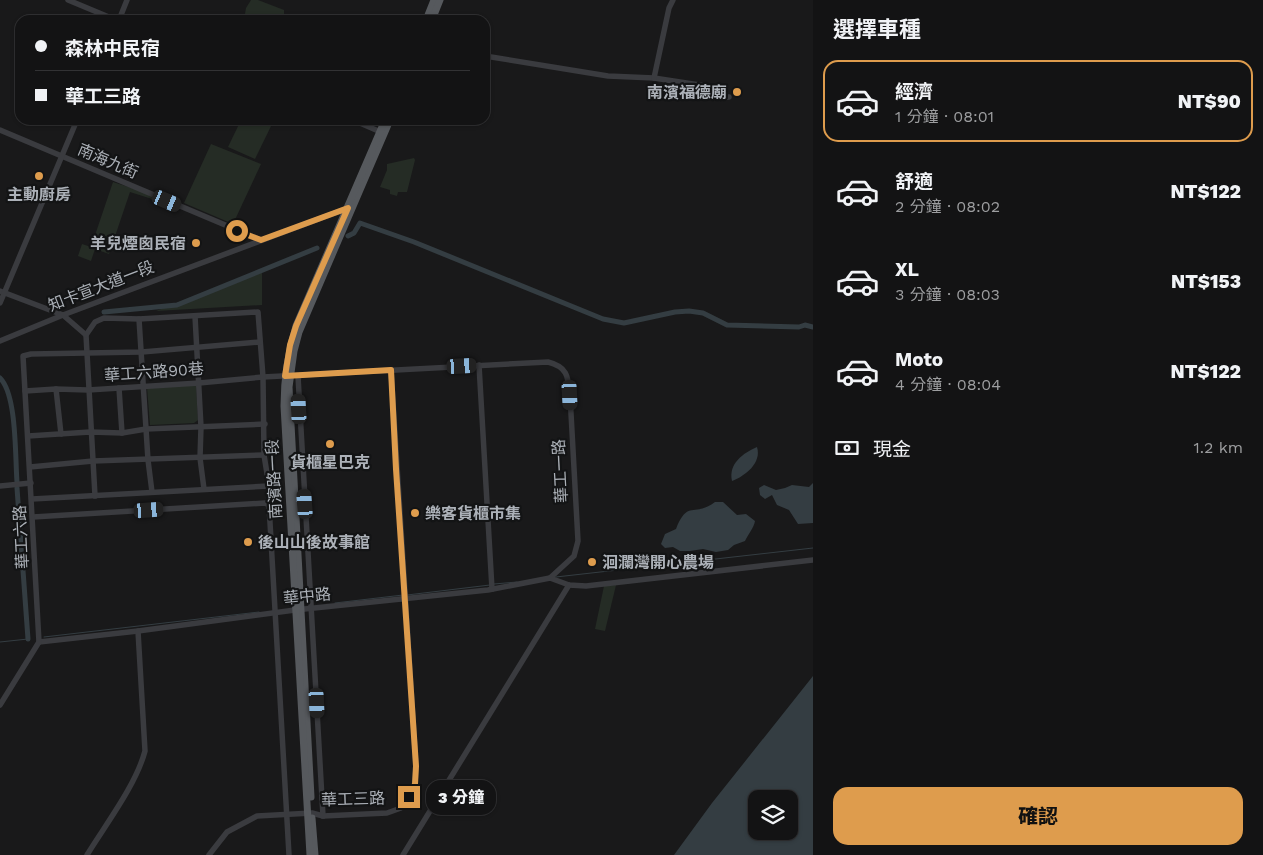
<!DOCTYPE html>
<html lang="zh-TW">
<head>
<meta charset="utf-8">
<style>
  body { margin:0; font-family:"Work Sans","Noto Sans TC",sans-serif; background:#202022; color:#f1f3f6; height:100vh; display:flex; flex-direction:column; font-size:19px; white-space:nowrap }
  * { box-sizing:border-box; margin:0 }
  p { font-size:16px; color:#9d9ea0 }
  .icon { flex:none; width:28px; height:28px; fill:none; stroke:currentColor; stroke-width:2; stroke-linecap:round; stroke-linejoin:round }
  .map { position:relative; flex:1; overflow:hidden }
  .drawer { display:flex; flex-direction:column; background:#131314; width:450px }
  .drawer>* { flex:none }
  .hud { position:absolute; left:15px; top:15px; width:475px; height:110px; border-radius:15px; box-shadow:0 1px 4px #0004,0 0 0 1px #323234; display:grid; align-content:center; height:110px; padding:0 20px; background:#131314 }
  .buttons { position:absolute; left:748px; top:790px; display:grid; gap:10px }
  .buttons a { display:grid; place-items:center; width:50px; height:50px; border-radius:10px; background:#131314; box-shadow:0 1px 4px #0004,0 0 0 1px #323234; font-size:25px }
  .end { position:absolute; width:22px; height:22px; margin:-11px; border:6px solid #de9c4d; background:#111; box-shadow:0 0 0 2px #111 }
  .from { border-radius:50% }
  .bubble { position:absolute; height:35px; border-radius:15px; background:#131314; box-shadow:0 1px 4px #0004,0 0 0 1px #323234; font-size:16px; font-weight:800; line-height:35px; text-align:center }
  .car { position:absolute; width:15px; height:30px; margin:-15px -8px; border-radius:6px; box-shadow:0 0 4px 1px #0007; background:linear-gradient(#222 24%,#8ab4d8 0 40%,#222 0 76%,#8ab4d8 0 86%,#222 0) }
  .hud b { display:flex; align-items:center; gap:18px; height:48px; font-size:19px }
  .hud b+b { border-top:1px solid #323234 }
  .hud i { width:12px; height:12px; background:#f1f3f6 }
  ul { padding:0; list-style:none }
  li { display:flex; align-items:center; gap:15px; height:82px; margin:0 10px 8px; padding:0 10px; border:2px solid transparent; border-radius:15px }
  li div { flex:1 }
  li b { display:block; font-size:19px }
  li em { font-style:normal; font-weight:800 }
  li.active { border-color:#de9c4d }
  li>.icon { width:45px; height:45px; stroke-width:1.5 }
  h2 { padding:0 20px; font-size:22px; line-height:60px }
  .pay { display:flex; align-items:center; gap:12px; height:55px; padding:0 20px; font-size:19px }
  .pay p { margin-inline-start:auto }
  .action { display:flex; gap:10px; margin-top:auto; padding:10px 20px }
  .action a { flex:1; height:58px; border-radius:15px; background:#de9c4d; color:#111; font-size:20px; font-weight:800; line-height:58px; text-align:center }
  main { display:flex; flex:1; min-height:0 }
  .map>svg:first-child { display:block }
  .green { fill:#252c25 }
  .water { fill:#343d42; fill-rule:evenodd }
  .lines { fill:none; stroke-linecap:round; stroke-linejoin:round }
  .stream { stroke:#343d42; stroke-width:1 }
  .canal { stroke:#343d42; stroke-width:5 }
  .minor { stroke:#3a3b3f; stroke-width:5.5 }
  .major { stroke:#56595d; stroke-width:7 }
  .route { stroke:#de9c4d; stroke-width:6 }
  .poi-dot { fill:#de9c4d; stroke:#131415; stroke-width:2 }
  .labels { text-anchor:middle; dominant-baseline:central; stroke-width:4.5; stroke-linejoin:round; paint-order:stroke }
  .poi-label { font-size:16px; font-weight:bold; fill:#acb1b8; stroke:#131415; text-anchor:start }
  .street-label { font-size:16px; fill:#acb1b8; stroke:#131415 }
</style>
</head>
<body>
<main>
<div class="map">
<svg width="813" height="855" viewBox="0 0 813 855">
  <rect width="100%" height="100%" fill="#19191a"/>
  <g class="green">
    <polygon points="251,0 258,0 284,10 284,20 244,20 246,8"/>
    <polygon points="241,120 274,120 255,159 228,147"/>
    <polygon points="211,144 261,164 233,224 184,203"/>
    <polygon points="414,158 415,160 407,192 398,192 397,196 390,194 390,190 380,187 387,170 387,164"/>
    <polygon points="113,182 154,195 152,199 130,192 109,254 95,249 91,261 78,256 82,244 91,247"/>
    <polygon points="262,269 262,305 156,311"/>
    <polygon points="196,385 198,420 194,423 150,425 147,387"/>
    <polygon points="616,585 605,631 595,629 604,586"/>
  </g>
  <g class="water">
    <path d="M757,447C762,463 745,476 732,481C728,464 743,453 757,447Z"/>
    <polygon points="813,483 813,523 798,524 789,510 777,505 772,495 765,499 760,495 759,488 764,485 776,490 785,488 792,485 809,487"/>
    <path d="M715,502H723L737,515L746,514L755,521C754,528 748,534 745,541L734,545L728,550L716,552L703,549L690,551H680L673,547L665,548L661,544L665,534L676,529C688,499 693,518 715,502Z"/>
    <path d="M813,676V855H674L712,803ZM756,799H789V831H756Z"/>
  </g>
  <g class="lines">
    <g class="stream">
      <polyline points="556,577 813,548"/>
      <polyline points="494,584 517,582"/>
      <polyline points="407,595 490,585"/>
      <polyline points="335,603 403,595"/>
      <polyline points="44,637 259,612"/>
      <polyline points="0,642 28,639"/>
    </g>
    <g class="canal">
      <polyline points="348,236 354,233 360,223 414,242 603,319 624,323 675,312 689,311 703,313 727,325 799,327 805,325 813,327"/>
      <polyline points="104,312 177,305 317,248"/>
      <path d="M0,378C17,395 15,456 17,482"/>
      <polyline points="17,488 28,639"/>
    </g>
    <g class="minor">
      <polyline points="68,0 116,20"/>
      <polyline points="119,20 127,0"/>
      <polyline points="485,56 608,76 654,78 706,86 721,98 729,97"/>
      <polyline points="654,78 669,8 673,0"/>
      <polyline points="353,120 383,133"/>
      <polyline points="0,130 261,240"/>
      <polyline points="0,291 63,315 86,335 95,496"/>
      <polyline points="0,303 77,120"/>
      <polyline points="195,316 201,427 200,458 204,489"/>
      <polyline points="139,319 148,460 152,492"/>
      <polyline points="0,341 63,315 348,208"/>
      <polyline points="479,365 492,589"/>
      <polyline points="298,376 323,816"/>
      <polyline points="119,388 122,433"/>
      <polyline points="56,389 61,434"/>
      <path d="M25,391L56,389L88,390L199,383L263,377L548,362C568,367 568,377 570,395L578,541L574,556L550,578"/>
      <polyline points="28,436 90,432 122,433 146,429 265,424"/>
      <polyline points="30,467 93,461 264,455"/>
      <polyline points="0,486 31,483"/>
      <polyline points="32,499 269,486 264,455 263,377 258,312 139,319 104,318 95,322 86,335"/>
      <polyline points="33,517 265,503 269,505 289,855"/>
      <polyline points="39,642 138,631 295,610 488,590 550,578 569,585 586,586 813,560"/>
      <polyline points="0,705 39,642 23,356 31,354 142,352 260,342"/>
      <path d="M87,855C106,824 136,785 145,751L138,631"/>
      <polyline points="209,855 227,832 257,816 312,813 323,816 387,813 401,808 409,797 415,784 416,766 391,370"/>
      <polyline points="403,855 569,585"/>
    </g>
    <g class="major">
      <polyline points="426,20 434,0"/>
      <polyline points="432,20 440,0"/>
      <polyline points="311,797 289,387 294,351 299,332 390,120"/>
      <polyline points="312,818 315,855"/>
      <path d="M310,855L284,406C284,378 288,352 296,326L385,120"/>
    </g>
  </g>
  <g class="lines">
    <polyline class="route" points="237,231 261,240 348,208 296,326 290,345 285,376 391,370 396,469 416,766 415,784 409,797"/>
  </g>
  <g class="poi-dot">
    <circle cx="737" cy="92" r="5"/>
    <circle cx="39" cy="176" r="5"/>
    <circle cx="196" cy="243" r="5"/>
    <circle cx="330" cy="444" r="5"/>
    <circle cx="415" cy="513" r="5"/>
    <circle cx="248" cy="542" r="5"/>
    <circle cx="592" cy="562" r="5"/>
  </g>
  <g class="labels">
    <g class="poi-label">
      <text x="727" y="92" text-anchor="end">南濱福德廟</text>
      <text x="39" y="194" text-anchor="middle">主動廚房</text>
      <text x="186" y="243" text-anchor="end">羊兒煙囪民宿</text>
      <text x="330" y="462" text-anchor="middle">貨櫃星巴克</text>
      <text x="425" y="513">樂客貨櫃市集</text>
      <text x="258" y="542">後山山後故事館</text>
      <text x="602" y="562">洄瀾灣開心農場</text>
    </g>
    <g class="street-label">
      <text transform="translate(108 161) rotate(23)">南海九街</text>
      <text transform="translate(101 286) rotate(-21)">知卡宣大道一段</text>
      <text transform="translate(154 372) rotate(-4)">華工六路90巷</text>
      <text transform="translate(560 471) rotate(-93)">華工一路</text>
      <text transform="translate(274 479) rotate(-93)">南濱路一段</text>
      <text transform="translate(21 537) rotate(-93)">華工六路</text>
      <text transform="translate(307 596) rotate(-6)">華中路</text>
      <text transform="translate(353 799) rotate(-2)">華工三路</text>
    </g>
  </g>
</svg>
<div class="buttons">
<a><svg class="icon" aria-label="layers" viewBox="0 0 24 24"><path d="M12 4l9 5-9 5-9-5zM3 14l9 5 9-5"/></svg></a>
</div>
<i class="end from" style="left:237px;top:231px"></i>
<i class="end" style="left:409px;top:797px"></i>
<div class="bubble" style="left:426px;top:780px;width:70px">3 分鐘</div>
<i class="car" style="left:167px;top:201px;rotate:113deg"></i>
<i class="car" style="left:462px;top:366px;rotate:87deg"></i>
<i class="car" style="left:570px;top:395px;rotate:177deg"></i>
<i class="car" style="left:299px;top:409px;rotate:357deg"></i>
<i class="car" style="left:305px;top:504px;rotate:356deg"></i>
<i class="car" style="left:149px;top:510px;rotate:86deg"></i>
<i class="car" style="left:317px;top:703px;rotate:177deg"></i>
<div class="hud">
<b><i class="from"></i>森林中民宿</b>
<b><i></i>華工三路</b>
</div>
</div>
<section class="drawer">
<h2>選擇車種</h2>
<ul>
<li class="active"><svg class="icon" aria-label="car" viewBox="0 0 24 24"><path d="M5 17H2v-5l4-1 3-4h7l3 4 3 1v5h-3M9 17h6M6 11h13"/><circle cx="7" cy="17" r="2"/><circle cx="17" cy="17" r="2"/></svg><div><b>經濟</b><p>1 分鐘 · 08:01</p></div><em>NT$90</em></li>
<li><svg class="icon" aria-label="car" viewBox="0 0 24 24"><path d="M5 17H2v-5l4-1 3-4h7l3 4 3 1v5h-3M9 17h6M6 11h13"/><circle cx="7" cy="17" r="2"/><circle cx="17" cy="17" r="2"/></svg><div><b>舒適</b><p>2 分鐘 · 08:02</p></div><em>NT$122</em></li>
<li><svg class="icon" aria-label="car" viewBox="0 0 24 24"><path d="M5 17H2v-5l4-1 3-4h7l3 4 3 1v5h-3M9 17h6M6 11h13"/><circle cx="7" cy="17" r="2"/><circle cx="17" cy="17" r="2"/></svg><div><b>XL</b><p>3 分鐘 · 08:03</p></div><em>NT$153</em></li>
<li><svg class="icon" aria-label="car" viewBox="0 0 24 24"><path d="M5 17H2v-5l4-1 3-4h7l3 4 3 1v5h-3M9 17h6M6 11h13"/><circle cx="7" cy="17" r="2"/><circle cx="17" cy="17" r="2"/></svg><div><b>Moto</b><p>4 分鐘 · 08:04</p></div><em>NT$122</em></li>
</ul>
<div class="pay"><svg class="icon" aria-label="cash" viewBox="0 0 24 24"><path d="M3 7h18v10H3z"/><circle cx="12" cy="12" r="2"/></svg>現金<p>1.2 km</p></div>
<div class="action"><a>確認</a></div>
</section>
</main>
</body>
</html>
